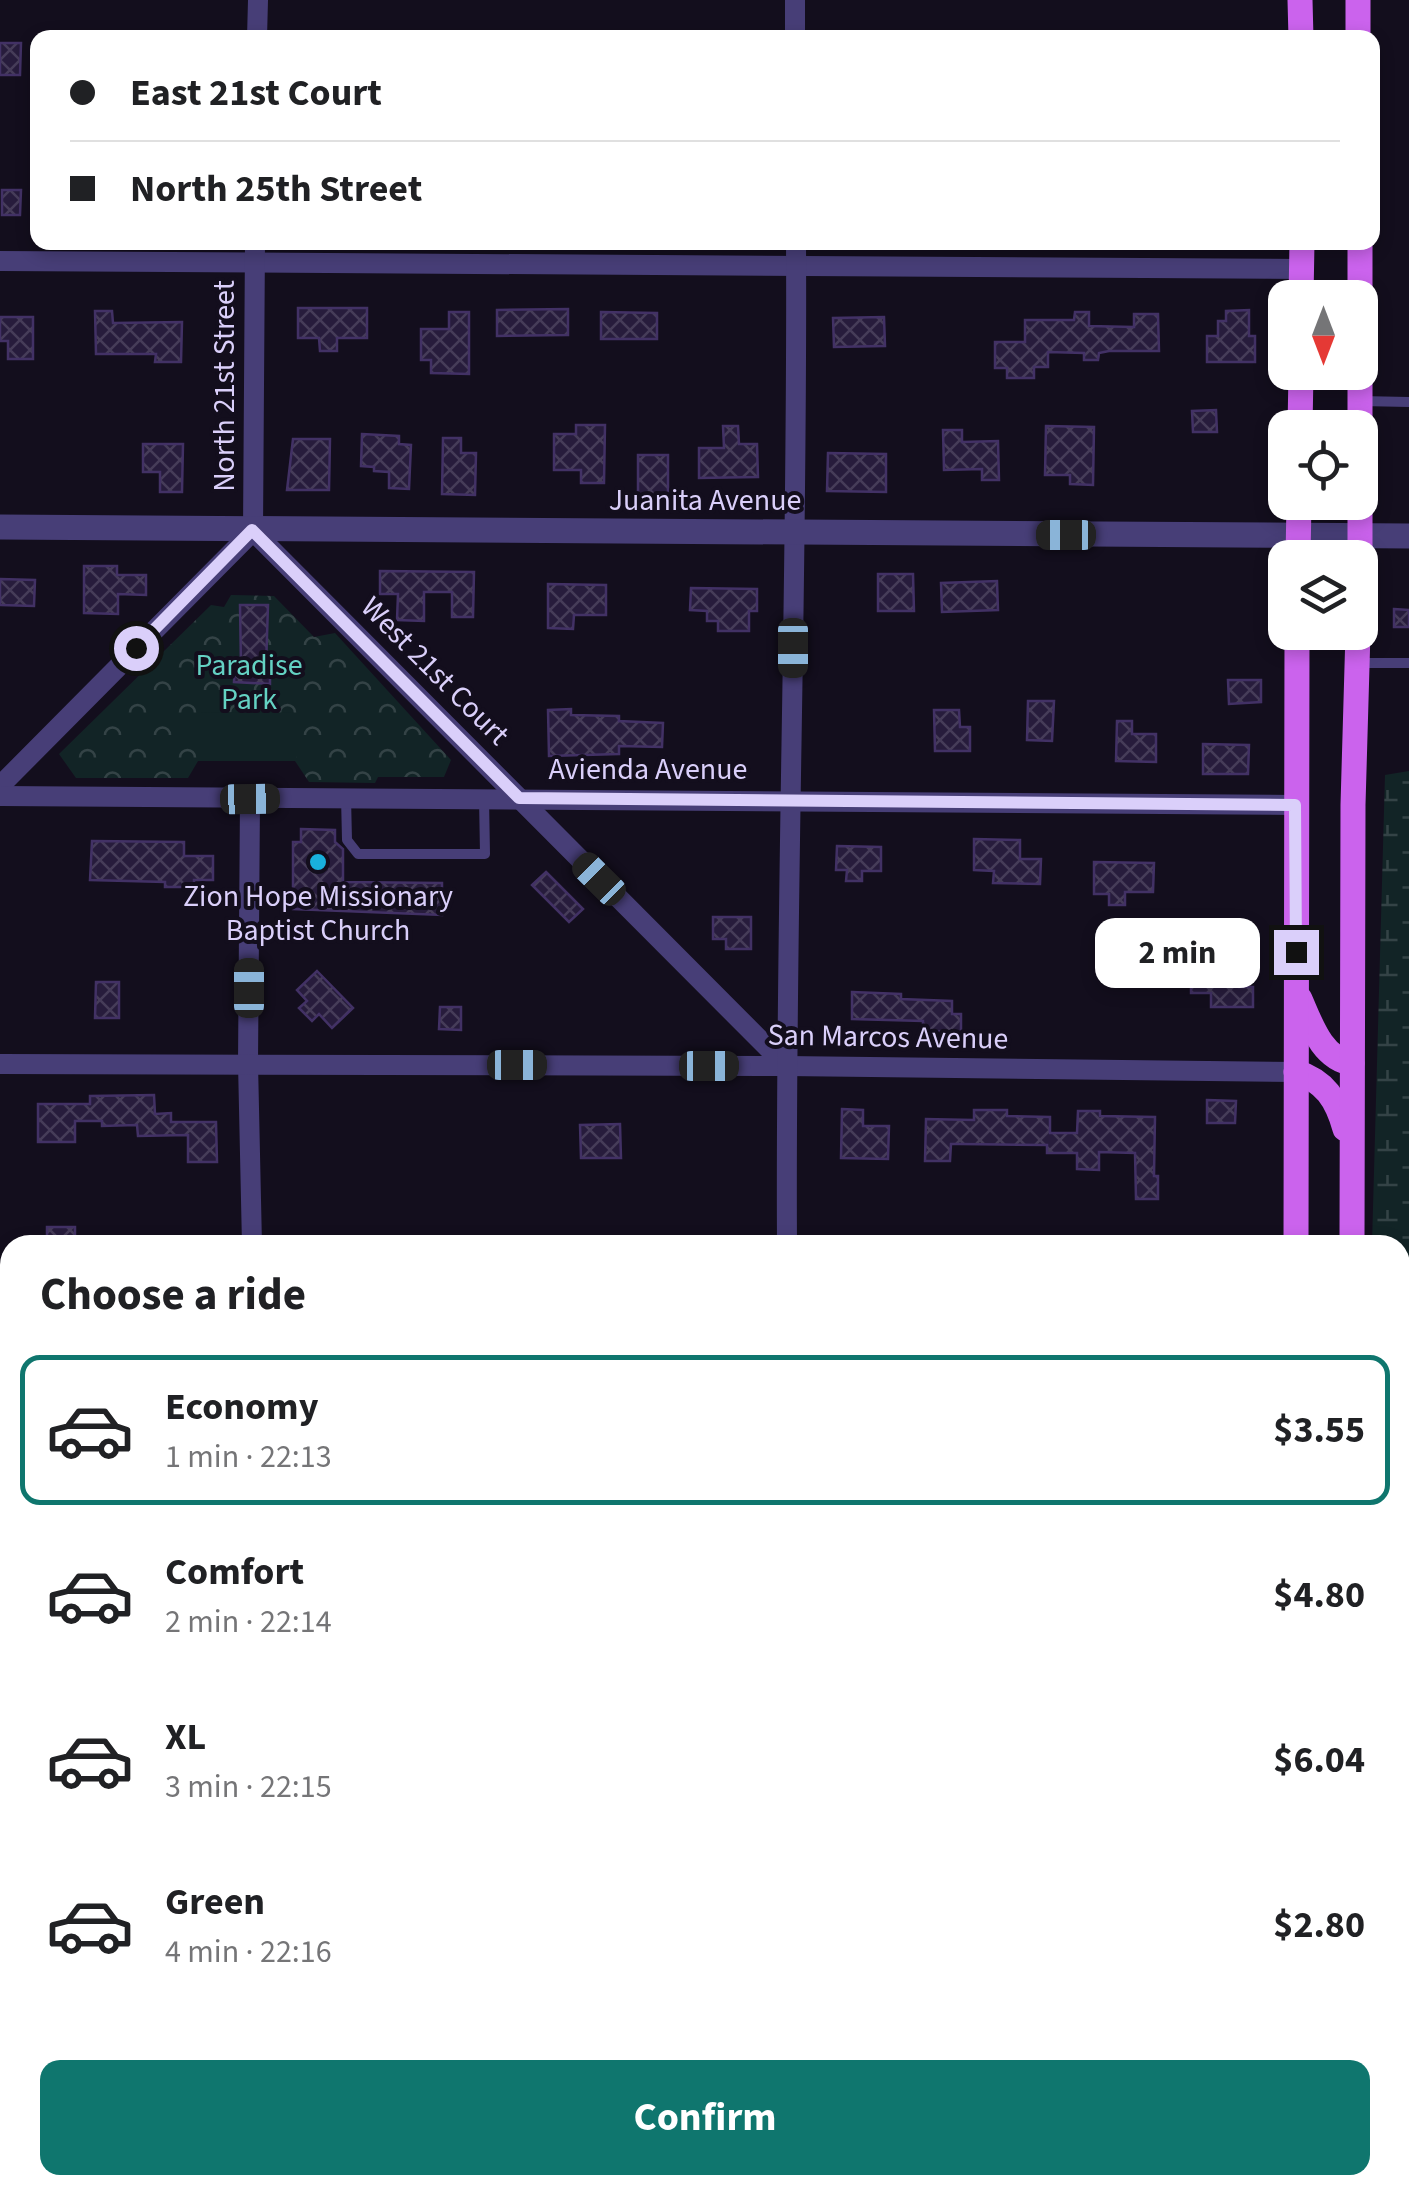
<!DOCTYPE html>
<html lang="en">
<head>
<meta charset="utf-8">
<style>
  body { margin:0; font-family:"Source Sans 3",sans-serif; background:#f2f2f2; color:#202124; height:100vh; display:flex; flex-direction:column; font-size:38px; white-space:nowrap }
  * { box-sizing:border-box; margin:0 }
  p { font-size:32px; color:#757577 }
  .icon { flex:none; width:55px; height:55px; fill:none; stroke:currentColor; stroke-width:2; stroke-linecap:round; stroke-linejoin:round }
  .map { position:relative; flex:1; overflow:hidden }
  .side { position:absolute; left:0px; top:1235px; width:1410px; height:960px; display:flex; flex-direction:column; background:#fff; border-radius:30px 30px 0 0; box-shadow:0 5px 15px #0003 }
  .side>* { flex:none }
  .top-card { position:absolute; left:30px; top:30px; width:1350px; height:220px; border-radius:20px; box-shadow:0 5px 15px #0003; display:grid; align-content:center; height:220px; padding:0 40px; background:#fff }
  .needle { width:65px; rotate:180deg }
  .fabs { position:absolute; left:1268px; top:280px; display:grid; gap:20px }
  .fabs a { display:grid; place-items:center; width:110px; height:110px; border-radius:20px; background:#fff; box-shadow:0 5px 15px #0003; font-size:50px }
  .end { position:absolute; width:45px; height:45px; margin:-22px; border:12px solid #dacffa; background:#111; box-shadow:0 0 0 5px #111 }
  .from { border-radius:50% }
  .bubble { position:absolute; height:70px; border-radius:20px; background:#fff; box-shadow:0 5px 15px #0003; font-size:32px; font-weight:700; line-height:70px; text-align:center }
  .car { position:absolute; width:30px; height:60px; margin:-30px -15px; border-radius:12px; box-shadow:0 0 8px 2px #0007; background:linear-gradient(#222 24%,#8ab4d8 0 40%,#222 0 76%,#8ab4d8 0 86%,#222 0) }
  .top-card b { display:flex; align-items:center; gap:35px; height:95px; font-size:38px }
  .top-card b+b { border-top:2px solid #e0e0e0 }
  .top-card i { width:25px; height:25px; background:#202124 }
  ul { padding:0; list-style:none }
  li { display:flex; align-items:center; gap:30px; height:150px; margin:0 20px 15px; padding:0 20px; border:5px solid transparent; border-radius:20px }
  li div { flex:1 }
  li b { display:block; font-size:38px }
  li em { font-style:normal; font-weight:700 }
  li.on { border-color:#0f766e }
  li>.icon { width:90px; height:90px; stroke-width:1.5 }
  h2 { padding:0 40px; font-size:45px; line-height:120px }
  .cta { display:flex; gap:20px; margin-top:auto; padding:20px 40px }
  .cta a { flex:1; height:115px; border-radius:20px; background:#0f766e; color:#fff; font-size:40px; font-weight:700; line-height:115px; text-align:center }
  .map>svg:first-child { display:block }
  .forest { fill:url(#forest-crowns) }
  .wetland { fill:url(#wetland-marsh) }
  .pitch { fill:#122426 }
  .water { fill:url(#water-rules) }
  .lines { fill:none; stroke-linecap:round; stroke-linejoin:round }
  .canal { stroke:#101a3a; stroke-width:18 }
  .building { fill:url(#building-cross-hatch); stroke:#423165; stroke-width:2.5 }
  .service { stroke:#473e77; stroke-width:10 }
  .minor { stroke:#473e77; stroke-width:20 }
  .tertiary { stroke:#473e77; stroke-width:25 }
  .primary { stroke:#cb63ed; stroke-width:25 }
  .route { stroke:#dacffa; stroke-width:12 }
  .poi-dot { fill:#19b0dc; stroke:#130e1d; stroke-width:4 }
  .labels { text-anchor:middle; dominant-baseline:central; stroke-width:8; stroke-linejoin:round; paint-order:stroke }
  .street-label { font-size:30px; fill:#dacffa; stroke:#130e1d }
  .park-label { font-size:30px; fill:#64d1c3; stroke:#130e1d }
  .poi-label { font-size:30px; fill:#dacffa; stroke:#130e1d }
</style>
</head>
<body>
<div class="map">
<svg width="1409" height="2195" viewBox="0 0 1409 2195">
  <defs>
    <pattern id="forest-crowns" width="20" height="18" patternUnits="userSpaceOnUse" patternTransform="scale(2.5)"><rect width="20" height="18" fill="#122426"/><path d="M2 6a3 3 0 1 1 6 0M12 15a3 3 0 1 1 6 0" fill="none" stroke="#344346"/></pattern>
    <pattern id="wetland-marsh" width="20" height="14" patternUnits="userSpaceOnUse" patternTransform="scale(2.5)"><rect width="20" height="14" fill="#122426"/><path d="M1 5h8M5 5V1M11 12h8M15 12V8" fill="none" stroke="#344346"/></pattern>
    <pattern id="water-rules" width="6" height="5" patternUnits="userSpaceOnUse" patternTransform="scale(2.5)"><rect width="6" height="5" fill="#101a3a"/><path d="M0 2.5h6" fill="none" stroke="#323a57"/></pattern>
    <pattern id="building-cross-hatch" width="8" height="8" patternUnits="userSpaceOnUse" patternTransform="scale(2.5)"><rect width="8" height="8" fill="#271c3c"/><path d="M0 0l8 8M0 8l8-8" fill="none" stroke="#463c59"/></pattern>
  </defs>
  <rect width="100%" height="100%" fill="#130e1d"/>
  <g class="forest">
    <polygon points="231,595 274,596 314,637 335,633 451,760 444,777 378,777 375,783 309,782 295,761 198,761 188,778 76,778 59,754 211,605 224,607"/>
    <polygon points="1400,1654 1409,1654 1409,1812 1400,1802"/>
    <polygon points="1031,2185 1289,2185 1290,2195 1031,2195"/>
  </g>
  <polygon class="wetland" points="1409,771 1409,1520 1400,1512 1400,1245 1372,1245 1385,775"/>
  <polygon class="pitch" points="197,712 296,713 296,761 197,761"/>
  <polygon class="water" points="0,1413 10,1417 10,1521 0,1516"/>
  <g class="lines">
    <polyline class="canal" points="1400,1621 1409,1621"/>
  </g>
  <g class="building">
    <polygon points="0,43 21,43 20,75 0,75"/>
    <polygon points="2,190 21,190 20,215 2,215"/>
    <polygon points="298,308 367,308 367,338 337,338 337,351 320,351 319,338 298,338"/>
    <polygon points="568,309 568,335 497,336 497,310"/>
    <polygon points="1249,310 1249,336 1255,336 1255,362 1207,362 1207,336 1218,336 1218,321 1226,321 1226,311"/>
    <polygon points="95,311 112,311 113,323 182,322 181,362 155,362 156,354 96,354"/>
    <polygon points="449,312 469,312 469,374 431,373 431,360 421,360 421,329 449,329"/>
    <polygon points="601,312 657,313 657,339 601,339"/>
    <polygon points="1075,312 1089,312 1089,326 1134,327 1134,314 1158,314 1159,351 1109,351 1099,353 1098,360 1084,360 1084,353 1048,352 1048,367 1034,367 1034,378 1007,378 1007,368 995,368 995,342 1025,342 1025,320 1074,320"/>
    <polygon points="0,317 33,317 33,359 8,359 8,341 0,341"/>
    <polygon points="884,317 885,346 834,347 833,318"/>
    <polygon points="1216,410 1217,432 1193,432 1192,411"/>
    <polygon points="576,425 605,425 604,483 581,483 581,470 554,470 554,434 576,434"/>
    <polygon points="723,426 738,426 739,444 757,444 758,477 699,478 699,448 724,448"/>
    <polygon points="1046,426 1094,427 1093,485 1070,484 1070,475 1045,475"/>
    <polygon points="943,430 962,430 962,442 998,441 999,480 982,480 982,469 944,470"/>
    <polygon points="362,434 399,436 399,444 411,445 409,489 389,488 389,472 374,471 374,467 361,466"/>
    <polygon points="443,438 461,438 461,453 476,453 475,495 442,494"/>
    <polygon points="293,439 330,439 329,490 287,490"/>
    <polygon points="143,444 183,444 182,492 160,492 160,472 143,472"/>
    <polygon points="828,453 886,454 886,492 827,491"/>
    <polygon points="638,455 668,455 668,495 638,494"/>
    <polygon points="84,566 117,566 117,575 146,575 146,595 118,594 118,614 84,613"/>
    <polygon points="380,571 474,572 473,617 452,617 452,592 424,592 424,621 397,620 398,594 380,594"/>
    <polygon points="878,574 913,574 914,611 878,611"/>
    <polygon points="0,579 35,580 34,606 0,605"/>
    <polygon points="997,581 998,610 942,612 941,583"/>
    <polygon points="548,584 606,585 606,615 574,615 573,629 548,628"/>
    <polygon points="691,588 757,589 757,611 749,611 749,631 718,631 718,621 707,621 707,611 690,610"/>
    <polygon points="240,605 268,605 266,668 270,668 270,684 234,682 235,666 241,667"/>
    <polygon points="1394,609 1409,610 1409,627 1394,627"/>
    <polygon points="1228,680 1261,680 1261,702 1229,704"/>
    <polygon points="1028,701 1054,701 1052,741 1027,740"/>
    <polygon points="571,709 571,715 619,716 619,721 663,723 662,747 619,746 619,754 549,756 548,710"/>
    <polygon points="934,710 959,710 960,727 970,727 970,751 935,751"/>
    <polygon points="1117,721 1132,721 1132,734 1156,734 1156,762 1116,761"/>
    <polygon points="1203,744 1249,745 1248,774 1203,774"/>
    <polygon points="301,829 335,830 335,842 343,849 343,882 442,883 442,915 293,909 293,842 301,842"/>
    <polygon points="974,839 1020,840 1020,859 1041,859 1040,884 993,883 994,871 974,870"/>
    <polygon points="92,841 184,842 184,856 213,856 213,880 194,880 194,887 165,887 165,882 90,880"/>
    <polygon points="837,846 881,847 881,871 862,871 862,881 846,881 847,870 836,870"/>
    <polygon points="1094,862 1154,863 1153,892 1125,892 1125,905 1109,905 1109,894 1094,894"/>
    <polygon points="546,872 583,909 569,922 532,885"/>
    <polygon points="713,917 751,917 751,949 726,949 726,939 713,939"/>
    <polygon points="1211,961 1239,961 1239,987 1253,987 1253,1007 1211,1007 1211,993 1191,993 1191,973 1211,973"/>
    <polygon points="317,971 353,1008 332,1028 319,1014 312,1021 299,1008 307,1001 297,990"/>
    <polygon points="96,982 119,982 119,1018 95,1018"/>
    <polygon points="852,992 901,994 901,999 952,1001 952,1014 961,1014 961,1032 923,1031 923,1021 852,1019"/>
    <polygon points="440,1007 461,1007 461,1030 439,1029"/>
    <polygon points="154,1095 155,1114 171,1113 171,1122 216,1122 217,1162 188,1162 188,1135 138,1136 137,1125 102,1126 102,1121 75,1121 75,1142 38,1142 38,1104 90,1104 90,1096"/>
    <polygon points="1207,1100 1236,1101 1235,1123 1207,1123"/>
    <polygon points="842,1109 863,1110 863,1126 889,1126 888,1159 841,1158"/>
    <polygon points="974,1110 1007,1110 1007,1116 1050,1117 1050,1133 1077,1133 1078,1111 1100,1111 1100,1116 1155,1117 1154,1176 1158,1176 1158,1199 1136,1199 1135,1153 1099,1152 1099,1170 1077,1169 1077,1153 1047,1153 1047,1145 960,1144 951,1144 950,1161 925,1161 926,1119 974,1120"/>
    <polygon points="620,1124 621,1158 581,1158 580,1125"/>
    <rect x="47" y="1227" width="28" height="18"/>
  </g>
  <g class="lines">
    <g class="service">
      <polyline points="1360,401 1409,402"/>
      <polyline points="1360,663 1409,663"/>
      <polyline points="346,797 347,840 358,854 485,854 484,798"/>
    </g>
    <g class="minor">
      <polyline points="795,0 795,38"/>
      <polyline points="257,38 258,0"/>
      <polyline points="0,261 1302,269"/>
      <polyline points="253,531 786,1066"/>
      <polyline points="253,531 255,242"/>
      <polyline points="0,786 253,531"/>
      <polyline points="0,796 1295,805"/>
      <polyline points="250,799 248,1063 252,1245"/>
      <polyline points="0,1064 786,1066 1296,1072"/>
      <path d="M787,1245C785,911 798,577 796,242"/>
      <polyline points="0,1311 10,1315"/>
      <polyline points="0,1712 10,1719"/>
      <polyline points="0,1796 10,1779"/>
      <polyline points="0,1927 3,1919 10,1916"/>
      <polyline points="149,2195 149,2185"/>
      <polyline points="369,2195 370,2185"/>
      <polyline points="642,2195 642,2185"/>
      <polyline points="923,2195 923,2185"/>
      <polyline points="1189,2195 1189,2185"/>
    </g>
    <polyline class="tertiary" points="0,527 1409,536"/>
    <g class="primary">
      <polyline points="1300,0 1301,38"/>
      <polyline points="1358,0 1358,38"/>
      <polyline points="1360,242 1360,298"/>
      <polyline points="1301,298 1302,242"/>
      <polyline points="1300,428 1301,372"/>
      <polyline points="1298,558 1299,502"/>
      <polyline points="1360,558 1360,372"/>
      <path d="M1300,999C1311,1024 1322,1059 1352,1063"/>
      <path d="M1296,1072C1325,1081 1337,1100 1345,1129"/>
      <polyline points="1296,1245 1297,632"/>
      <polyline points="1352,1245 1353,805 1358,632"/>
      <polyline points="1325,2185 1327,2195"/>
      <polyline points="1386,2185 1387,2195"/>
    </g>
  </g>
  <g class="lines">
    <polyline class="route" points="136,648 252,530 519,798 1295,805 1296,952"/>
  </g>
  <circle class="poi-dot" cx="318" cy="862" r="10"/>
  <g class="labels">
    <g class="street-label">
      <text transform="translate(224 386) rotate(-90)">North 21st Street</text>
      <text x="705" y="500">Juanita Avenue</text>
      <text transform="translate(435 671) rotate(45)">West 21st Court</text>
      <text x="648" y="769">Avienda Avenue</text>
      <text transform="translate(888 1037) rotate(1)">San Marcos Avenue</text>
    </g>
    <g class="park-label">
      <text x="249" y="665">Paradise<tspan x="249" dy="34">Park</tspan></text>
    </g>
    <g class="poi-label">
      <text x="318" y="896">Zion Hope Missionary<tspan x="318" dy="34">Baptist Church</tspan></text>
    </g>
  </g>
</svg>
<div class="fabs">
<a><svg class="needle" viewBox="-14 -14 28 28"><path d="M0-13l5 13h-10z" fill="#e53935"/><path d="M0 13l5-13h-10z" fill="#757577"/></svg></a>
<a><svg class="icon" aria-label="locate" viewBox="0 0 24 24"><circle cx="12" cy="12" r="6"/><path d="M12 2v4M12 18v4M2 12h4M18 12h4"/></svg></a>
<a><svg class="icon" aria-label="layers" viewBox="0 0 24 24"><path d="M12 4l9 5-9 5-9-5zM3 14l9 5 9-5"/></svg></a>
</div>
<i class="end from" style="left:136px;top:648px"></i>
<i class="end" style="left:1296px;top:952px"></i>
<div class="bubble" style="left:1095px;top:918px;width:165px">2 min</div>
<i class="car" style="left:1066px;top:535px;rotate:270deg"></i>
<i class="car" style="left:793px;top:648px;rotate:180deg"></i>
<i class="car" style="left:250px;top:799px;rotate:89deg"></i>
<i class="car" style="left:599px;top:879px;rotate:315deg"></i>
<i class="car" style="left:249px;top:988px;rotate:0deg"></i>
<i class="car" style="left:517px;top:1065px;rotate:90deg"></i>
<i class="car" style="left:709px;top:1066px;rotate:90deg"></i>
<div class="top-card">
<b><i class="from"></i>East 21st Court</b>
<b><i></i>North 25th Street</b>
</div>
<section class="side">
<h2>Choose a ride</h2>
<ul>
<li class="on"><svg class="icon" aria-label="car" viewBox="0 0 24 24"><path d="M5 17H2v-5l4-1 3-4h7l3 4 3 1v5h-3M9 17h6M6 11h13"/><circle cx="7" cy="17" r="2"/><circle cx="17" cy="17" r="2"/></svg><div><b>Economy</b><p>1 min · 22:13</p></div><em>$3.55</em></li>
<li><svg class="icon" aria-label="car" viewBox="0 0 24 24"><path d="M5 17H2v-5l4-1 3-4h7l3 4 3 1v5h-3M9 17h6M6 11h13"/><circle cx="7" cy="17" r="2"/><circle cx="17" cy="17" r="2"/></svg><div><b>Comfort</b><p>2 min · 22:14</p></div><em>$4.80</em></li>
<li><svg class="icon" aria-label="car" viewBox="0 0 24 24"><path d="M5 17H2v-5l4-1 3-4h7l3 4 3 1v5h-3M9 17h6M6 11h13"/><circle cx="7" cy="17" r="2"/><circle cx="17" cy="17" r="2"/></svg><div><b>XL</b><p>3 min · 22:15</p></div><em>$6.04</em></li>
<li><svg class="icon" aria-label="car" viewBox="0 0 24 24"><path d="M5 17H2v-5l4-1 3-4h7l3 4 3 1v5h-3M9 17h6M6 11h13"/><circle cx="7" cy="17" r="2"/><circle cx="17" cy="17" r="2"/></svg><div><b>Green</b><p>4 min · 22:16</p></div><em>$2.80</em></li>
</ul>
<div class="cta"><a>Confirm</a></div>
</section>
</div>
</body>
</html>
